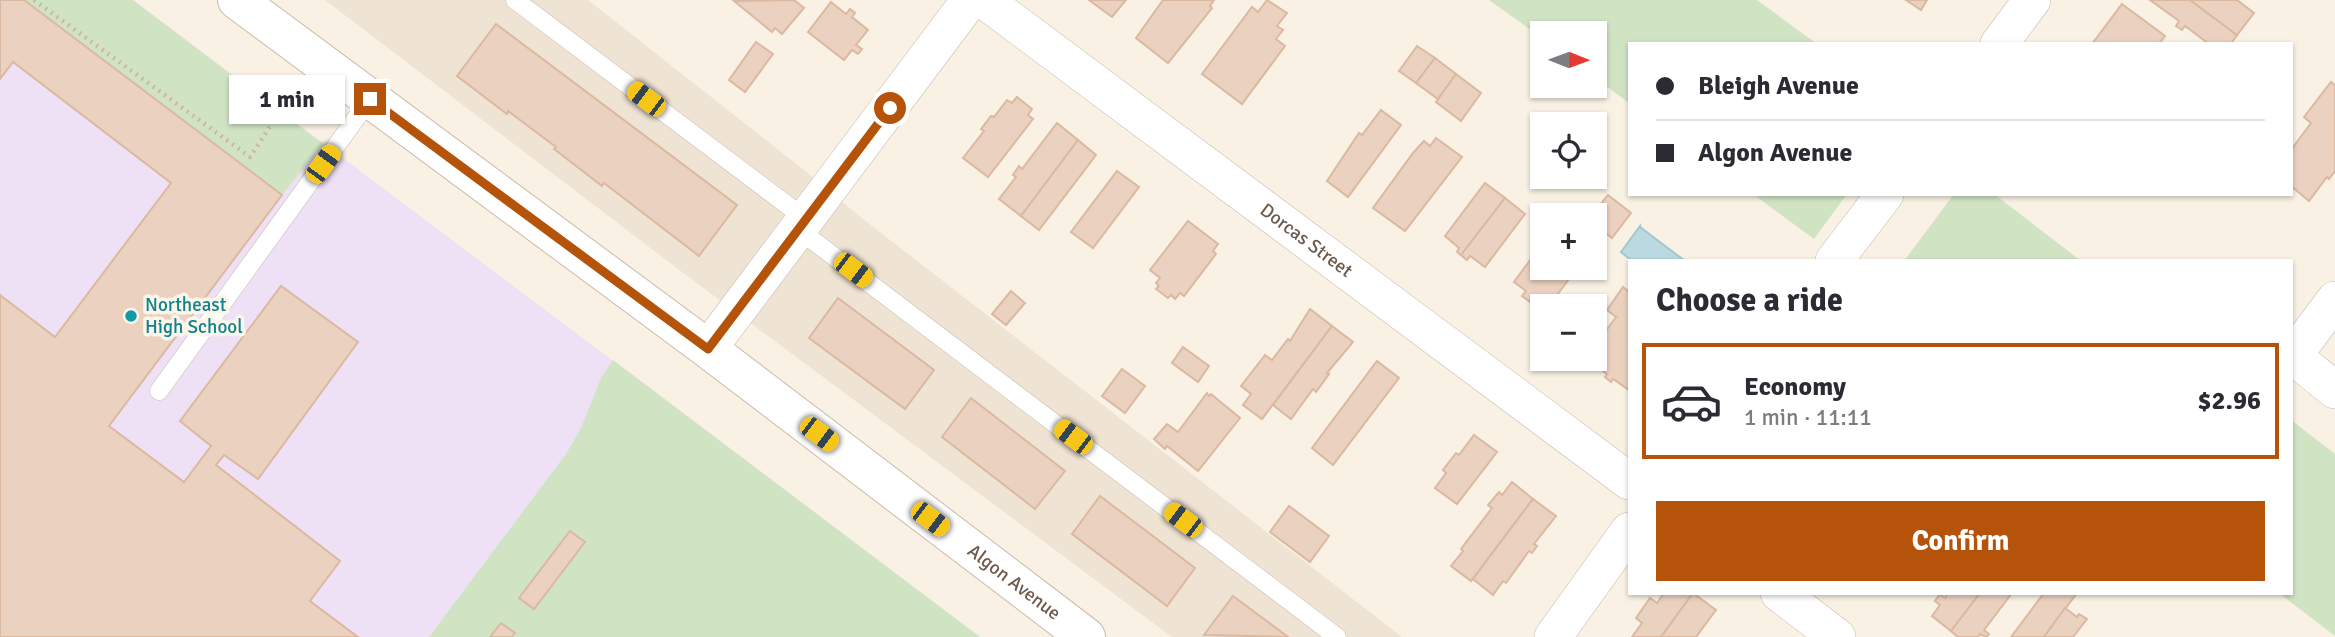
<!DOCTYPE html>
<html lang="en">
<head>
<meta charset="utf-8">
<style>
  body { margin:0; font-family:Signika,sans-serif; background:#f7f7f7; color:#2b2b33; height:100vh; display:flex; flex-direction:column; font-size:26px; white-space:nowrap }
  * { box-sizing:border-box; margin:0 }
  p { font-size:23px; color:#7c7c81 }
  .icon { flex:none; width:38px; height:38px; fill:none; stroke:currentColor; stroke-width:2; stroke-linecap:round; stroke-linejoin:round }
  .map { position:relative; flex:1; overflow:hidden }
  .sheet { position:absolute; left:1628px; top:259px; width:665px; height:336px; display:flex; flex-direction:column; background:#fff; border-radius:0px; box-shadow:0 2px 5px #0004 }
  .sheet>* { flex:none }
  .guide { position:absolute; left:1628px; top:42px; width:665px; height:154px; border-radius:0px; box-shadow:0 2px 5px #0004; display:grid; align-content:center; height:154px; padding:0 28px; background:#fff }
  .needle { width:46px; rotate:91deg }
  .fabs { position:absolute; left:1530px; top:21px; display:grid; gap:14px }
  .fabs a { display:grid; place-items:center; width:77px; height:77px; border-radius:0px; background:#fff; box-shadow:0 2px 5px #0004; font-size:35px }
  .end { position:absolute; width:32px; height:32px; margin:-16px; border:9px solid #b45309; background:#fff; box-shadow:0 0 0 4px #fff }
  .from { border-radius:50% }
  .bubble { position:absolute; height:49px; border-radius:0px; background:#fff; box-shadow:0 2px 5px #0004; font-size:23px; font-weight:800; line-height:49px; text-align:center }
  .car { position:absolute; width:21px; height:42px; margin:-21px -10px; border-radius:9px; box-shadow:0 0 5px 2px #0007; background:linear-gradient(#f5c518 24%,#345 0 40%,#f5c518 0 76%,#345 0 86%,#f5c518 0) }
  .guide b { display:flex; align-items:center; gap:24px; height:66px; font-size:26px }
  .guide b+b { border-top:2px solid #e1e1e2 }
  .guide i { width:18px; height:18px; background:#2b2b33 }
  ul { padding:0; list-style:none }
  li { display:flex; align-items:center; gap:21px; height:116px; margin:0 14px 10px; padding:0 14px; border:4px solid transparent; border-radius:0px }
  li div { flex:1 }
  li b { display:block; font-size:26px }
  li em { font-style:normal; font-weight:800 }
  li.current { border-color:#b45309 }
  li>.icon { width:63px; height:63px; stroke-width:1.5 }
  h2 { padding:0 28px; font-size:32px; line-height:84px }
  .button { display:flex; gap:14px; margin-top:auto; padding:14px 28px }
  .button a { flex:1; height:80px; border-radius:0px; background:#b45309; color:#fff; font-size:28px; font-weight:800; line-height:80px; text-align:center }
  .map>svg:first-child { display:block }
  .residential { fill:#efe3d3 }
  .education { fill:#eee1f5 }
  .green { fill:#d0e4c4 }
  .water { fill:#bbd9e0; stroke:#a2c8d0; stroke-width:2 }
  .building { fill:#ebd1bf; stroke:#dbb9a1; stroke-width:2 }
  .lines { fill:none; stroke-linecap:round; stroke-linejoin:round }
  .lane-casing { stroke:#c8b9ac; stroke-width:19 }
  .street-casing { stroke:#c8b9ac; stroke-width:38 }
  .secondary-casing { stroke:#cbbaaa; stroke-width:40 }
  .path { stroke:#cfb5a2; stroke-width:4.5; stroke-dasharray:2 5; stroke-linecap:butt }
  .lane { stroke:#fff; stroke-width:18 }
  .street { stroke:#fff; stroke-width:37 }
  .secondary { stroke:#fff; stroke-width:38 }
  .route { stroke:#b45309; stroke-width:9 }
  .culture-dot { fill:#0f9aa8; stroke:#fcf5e9; stroke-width:2.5 }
  .labels { text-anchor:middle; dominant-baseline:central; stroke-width:7; stroke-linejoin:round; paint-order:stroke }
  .street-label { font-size:19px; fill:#6e594d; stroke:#fcf5e9 }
  .culture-label { font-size:19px; fill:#0d838f; stroke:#fcf5e9; text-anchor:start }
</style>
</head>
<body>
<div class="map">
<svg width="2335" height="637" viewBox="0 0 2335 637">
  <rect width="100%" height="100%" fill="#f9f1e4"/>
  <polygon class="residential" points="325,0 588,0 799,166 863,219 1402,637 1172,637 682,272"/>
  <polygon class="education" points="0,0 133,0 980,637 0,637"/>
  <g class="green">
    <polygon points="23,0 133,0 323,144 282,195"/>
    <polygon points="1489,0 1757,0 1817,44 1629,44 1629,103 1594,77 1594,33 1542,33 1542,38"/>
    <polygon points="1753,194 1847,194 1814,239"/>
    <polygon points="1954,194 1994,194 2081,261 1904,261"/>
    <polygon points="613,360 980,637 429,637 566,454 581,428 601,378"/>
    <polygon points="2291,420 2335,454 2335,636 2279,593 2291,593"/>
  </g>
  <polygon class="water" points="1640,226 1640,227 1685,261 1632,261 1621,252"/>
  <g class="building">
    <polygon points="0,0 24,0 282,195 109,426 184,482 211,446 180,421 281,286 358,342 258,479 224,455 216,465 340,561 310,601 358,637 0,637 0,295 55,337 171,183 13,62 0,79"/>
    <polygon points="794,0 804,8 782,34 775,28 772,32 734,1"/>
    <polygon points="1089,0 1126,0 1112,17"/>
    <polygon points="1163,0 1214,0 1210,6 1212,8 1168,63 1136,38"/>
    <polygon points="1267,0 1287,13 1277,26 1283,30 1276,39 1285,46 1242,104 1202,74 1252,7 1258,12"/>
    <polygon points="1906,0 1927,0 1921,10"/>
    <polygon points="2150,0 2190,0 2237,35 2231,44 2209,44 2185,26 2182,30 2176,26 2179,21"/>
    <polygon points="2190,0 2237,0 2254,13 2237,35"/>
    <polygon points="831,2 846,14 850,9 855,13 852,17 868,30 856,45 862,49 858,54 852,50 844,60 808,32"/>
    <polygon points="2122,4 2165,36 2159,44 2092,44"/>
    <polygon points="496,24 737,205 699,256 604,183 602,186 554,149 556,147 508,111 507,114 457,76"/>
    <polygon points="756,42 773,54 745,92 729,80"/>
    <polygon points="1417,46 1435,58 1416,83 1399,71"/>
    <polygon points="1435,58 1456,74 1438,99 1416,83"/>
    <polygon points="1456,74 1481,93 1461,121 1436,102"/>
    <polygon points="2331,82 2335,85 2335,171 2329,179 2327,177 2309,201 2291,186 2291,150 2311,123 2304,117"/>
    <polygon points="1017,97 1032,109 1028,115 1033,119 988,177 963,158 984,131 981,129 991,116 994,117 1007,100 1012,103"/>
    <polygon points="1381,110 1401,125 1348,197 1327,181 1359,133 1362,135"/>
    <polygon points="1057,123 1078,140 1021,216 999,199 1016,177 1013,175 1019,166 1022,169"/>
    <polygon points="1436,138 1462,157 1405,231 1373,208 1413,153 1424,141 1430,146"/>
    <polygon points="1078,140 1096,155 1039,230 1021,216"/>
    <polygon points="1117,171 1139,187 1093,248 1071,232"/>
    <polygon points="1485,183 1505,198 1461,255 1457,252 1459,248 1445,236"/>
    <polygon points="1608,195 1631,213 1612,238 1594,224 1594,215 1592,215"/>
    <polygon points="1505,198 1525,214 1485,267 1470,256 1467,260 1461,255"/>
    <polygon points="1188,221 1218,244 1213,251 1216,254 1184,296 1180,293 1175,299 1171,295 1168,298 1156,289 1159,286 1156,283 1160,278 1150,270"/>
    <polygon points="1542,244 1542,268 1577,268 1549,306 1534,298 1530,302 1522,296 1526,291 1514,282"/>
    <polygon points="1623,287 1629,292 1629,390 1613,379 1611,382 1605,377 1607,374 1587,359 1594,359 1594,335 1600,339 1616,317 1607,310"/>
    <polygon points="1011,291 1025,303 1006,325 992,314"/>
    <polygon points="838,298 934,370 905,409 809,338"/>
    <polygon points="1310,309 1332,326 1262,419 1243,405 1251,394 1241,386 1265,355 1272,360 1288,339 1290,341"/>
    <polygon points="1332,326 1353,342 1327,373 1329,374 1316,392 1313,389 1291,419 1273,405"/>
    <polygon points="1183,347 1209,366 1198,382 1172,363"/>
    <polygon points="1377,361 1399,378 1333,465 1312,448"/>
    <polygon points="1122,369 1145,386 1125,413 1102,396"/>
    <polygon points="1207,393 1209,396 1211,394 1240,418 1198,471 1167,446 1165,449 1154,439 1167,424 1178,432"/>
    <polygon points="971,398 1065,471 1035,509 942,437"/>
    <polygon points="1474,435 1497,452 1457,504 1435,488 1446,473 1443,470 1456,453 1459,455"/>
    <polygon points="1512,482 1533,499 1471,581 1451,566 1463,551 1461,549 1492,508 1488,505 1499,492 1502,495"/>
    <polygon points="1100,496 1195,568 1167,606 1072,534"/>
    <polygon points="1533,499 1556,516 1534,544 1537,546 1532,553 1529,551 1506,583 1503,581 1493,595 1473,579"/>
    <polygon points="1289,506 1329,536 1310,562 1270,532"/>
    <polygon points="570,531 585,542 534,609 519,598"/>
    <polygon points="1664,593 1693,593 1661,637 1632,637 1642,623 1636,618 1650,598 1657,603"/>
    <polygon points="1693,593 1716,610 1696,637 1661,637"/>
    <polygon points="1948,593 1980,593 1951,631 1932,616 1940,605 1935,601 1940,594 1945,598"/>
    <polygon points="1980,593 2012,593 1984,630 1989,634 1986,637 1980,634 1978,637 1958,637 1951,631"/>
    <polygon points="2044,593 2077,593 2044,637 2011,637"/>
    <polygon points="1233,596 1288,637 1204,635"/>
    <polygon points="2065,608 2077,617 2079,614 2087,619 2073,637 2044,637"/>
    <polygon points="501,623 515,633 512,637 490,637"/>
  </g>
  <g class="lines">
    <g class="lane-casing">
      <g id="lane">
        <polyline points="515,0 807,220"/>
        <polyline points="799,230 1337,637"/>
        <polyline points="159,391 370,99"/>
      </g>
    </g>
    <g class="street-casing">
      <g id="street">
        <path id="s1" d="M984,0L1629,481"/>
        <polyline points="1999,44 2032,0"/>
        <polyline points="1834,261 1885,194"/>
        <polyline points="2335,300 2293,356 2335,390"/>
        <polyline points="708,349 970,0"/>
        <polyline points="1779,593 1837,637"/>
        <polyline points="1553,637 1629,531"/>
      </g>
    </g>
    <g class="secondary-casing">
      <g id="secondary">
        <path id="s2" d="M237,0L708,349L1086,637"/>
      </g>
    </g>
    <polyline class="path" points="34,0 250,157 286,102"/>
    <use href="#lane" class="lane"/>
    <use href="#street" class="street"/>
    <use href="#secondary" class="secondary"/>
  </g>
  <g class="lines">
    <polyline class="route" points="370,99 708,349 890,108"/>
  </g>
  <circle class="culture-dot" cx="131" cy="316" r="7"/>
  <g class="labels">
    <g class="street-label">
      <text stroke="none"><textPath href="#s1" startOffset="402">Dorcas Street</textPath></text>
      <text stroke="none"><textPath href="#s2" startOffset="971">Algon Avenue</textPath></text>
    </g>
    <g class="culture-label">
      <text x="145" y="305">Northeast<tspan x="145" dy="22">High School</tspan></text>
    </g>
  </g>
</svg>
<div class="fabs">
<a><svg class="needle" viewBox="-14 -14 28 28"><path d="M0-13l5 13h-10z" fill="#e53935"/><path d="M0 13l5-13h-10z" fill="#7c7c81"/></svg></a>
<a><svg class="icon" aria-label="locate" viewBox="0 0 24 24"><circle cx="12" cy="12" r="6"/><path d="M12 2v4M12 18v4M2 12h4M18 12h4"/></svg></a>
<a>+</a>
<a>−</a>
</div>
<i class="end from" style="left:890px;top:108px"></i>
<i class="end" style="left:370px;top:99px"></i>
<div class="bubble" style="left:229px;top:75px;width:116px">1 min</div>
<i class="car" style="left:646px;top:99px;rotate:307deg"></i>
<i class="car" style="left:323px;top:164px;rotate:36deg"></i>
<i class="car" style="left:853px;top:270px;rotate:127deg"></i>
<i class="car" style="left:819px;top:434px;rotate:127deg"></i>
<i class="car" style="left:1073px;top:437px;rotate:307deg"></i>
<i class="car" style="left:930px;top:519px;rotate:127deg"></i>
<i class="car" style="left:1183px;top:520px;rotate:307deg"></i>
<div class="guide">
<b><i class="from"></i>Bleigh Avenue</b>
<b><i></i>Algon Avenue</b>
</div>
<section class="sheet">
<h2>Choose a ride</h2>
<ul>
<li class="current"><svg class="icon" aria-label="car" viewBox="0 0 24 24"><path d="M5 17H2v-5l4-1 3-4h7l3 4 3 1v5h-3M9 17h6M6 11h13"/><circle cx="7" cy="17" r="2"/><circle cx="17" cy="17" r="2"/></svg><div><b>Economy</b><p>1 min · 11:11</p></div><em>$2.96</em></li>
</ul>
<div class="button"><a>Confirm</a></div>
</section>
</div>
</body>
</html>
